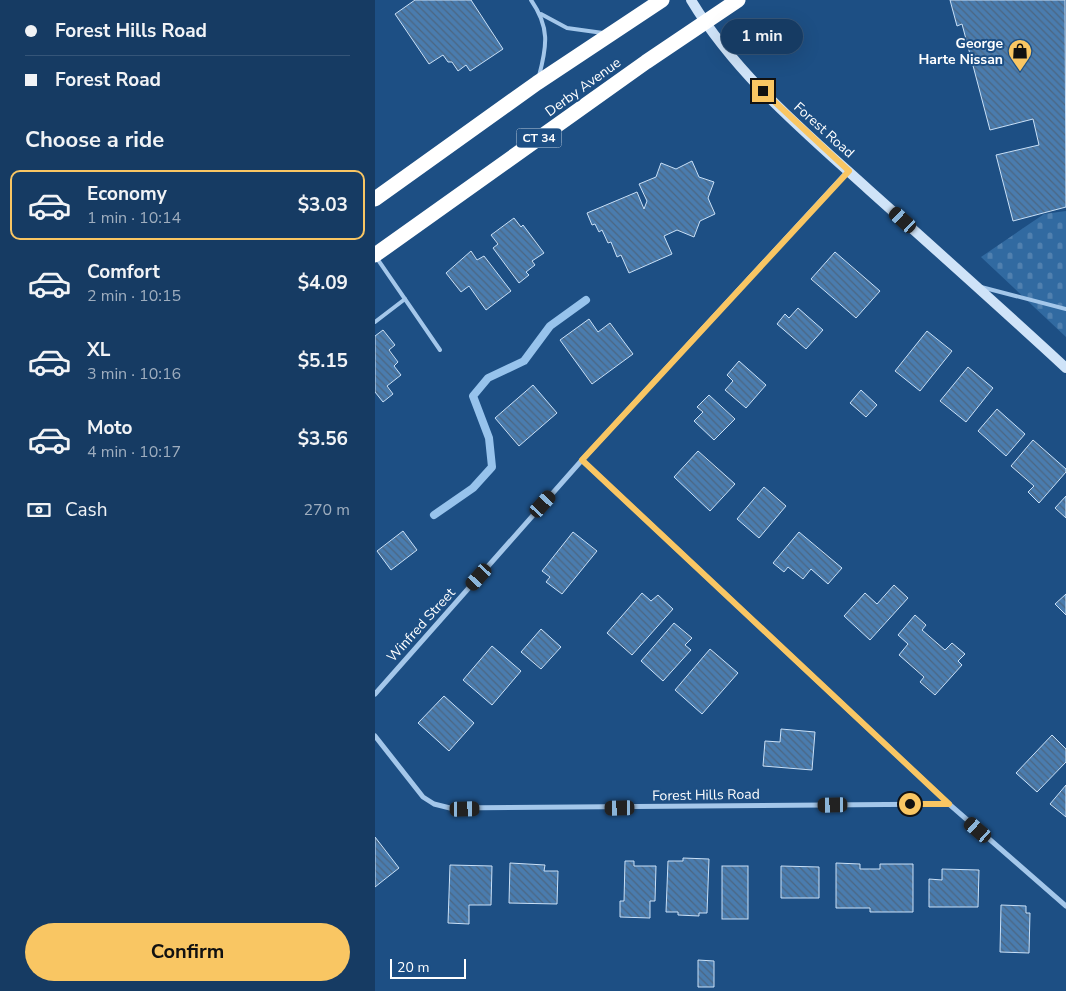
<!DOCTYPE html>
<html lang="en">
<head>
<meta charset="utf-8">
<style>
  body { margin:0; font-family:"Nunito Sans",sans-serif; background:#1f4269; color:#f1f3f6; height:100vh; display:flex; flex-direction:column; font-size:19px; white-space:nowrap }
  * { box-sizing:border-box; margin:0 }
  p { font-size:16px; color:#9eadbe }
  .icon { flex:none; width:28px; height:28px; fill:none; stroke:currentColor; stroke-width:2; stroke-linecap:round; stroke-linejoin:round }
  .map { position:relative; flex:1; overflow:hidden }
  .side { display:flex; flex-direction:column; background:#163b63; width:375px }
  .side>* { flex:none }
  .guide { display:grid; align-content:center; height:110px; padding:0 25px; background:#163b63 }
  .scale { position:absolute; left:15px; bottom:12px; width:76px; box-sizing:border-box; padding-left:5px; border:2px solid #fff; border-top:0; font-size:14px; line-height:18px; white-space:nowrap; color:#fff; -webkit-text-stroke:4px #1d4f84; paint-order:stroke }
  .end { position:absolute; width:22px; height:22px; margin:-11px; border:6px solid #f9c663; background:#111; box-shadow:0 0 0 2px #111 }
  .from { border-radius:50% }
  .bubble { position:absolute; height:35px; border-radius:18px; background:#163b63; box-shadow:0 5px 20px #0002,0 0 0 1px #355578; font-size:16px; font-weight:700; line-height:35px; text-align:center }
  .car { position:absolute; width:15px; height:30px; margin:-15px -8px; border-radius:6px; box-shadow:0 0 4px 1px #0007; background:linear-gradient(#222 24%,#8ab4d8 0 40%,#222 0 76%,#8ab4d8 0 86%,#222 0) }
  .guide b { display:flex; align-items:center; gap:18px; height:48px; font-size:19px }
  .guide b+b { border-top:1px solid #355578 }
  .guide i { width:12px; height:12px; background:#f1f3f6 }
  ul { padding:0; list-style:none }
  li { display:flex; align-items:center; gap:15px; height:70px; margin:0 10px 8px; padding:0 15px; border:2px solid transparent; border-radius:10px }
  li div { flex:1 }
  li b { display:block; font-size:19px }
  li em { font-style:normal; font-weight:700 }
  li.current { border-color:#f9c663 }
  li>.icon { width:45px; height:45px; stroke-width:1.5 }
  h2 { padding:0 25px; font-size:22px; line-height:60px }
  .pay { display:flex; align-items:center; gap:12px; height:55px; padding:0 25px; font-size:19px }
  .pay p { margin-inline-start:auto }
  .action { display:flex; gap:10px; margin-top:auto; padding:10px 25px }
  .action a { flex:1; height:58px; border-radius:30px; background:#f9c663; color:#111; font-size:20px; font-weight:700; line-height:58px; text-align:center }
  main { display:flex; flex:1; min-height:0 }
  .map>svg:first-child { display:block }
  .cemetery { fill:url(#cemetery-stones) }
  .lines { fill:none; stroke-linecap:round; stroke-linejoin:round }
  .stream { stroke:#97c3ec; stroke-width:8 }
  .building { fill:url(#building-back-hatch); stroke:#c9e0f7 }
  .lane { stroke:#a4c7ea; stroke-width:4 }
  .street { stroke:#a4c7ea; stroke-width:5 }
  .secondary { stroke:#cfe3f8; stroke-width:10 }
  .highway { stroke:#fff; stroke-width:15 }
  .route { stroke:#f9c663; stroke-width:6 }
  .labels { text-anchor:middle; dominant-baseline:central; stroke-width:4; stroke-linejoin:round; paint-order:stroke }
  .shield { fill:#1d4f84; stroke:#bbcada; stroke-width:1 }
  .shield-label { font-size:12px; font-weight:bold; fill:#fff }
  .poi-label { font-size:14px; font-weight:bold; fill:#fff; stroke:#1d4f84; text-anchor:end }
  .street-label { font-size:14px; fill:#fff; stroke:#1d4f84 }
</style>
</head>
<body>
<main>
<section class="side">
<div class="guide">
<b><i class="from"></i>Forest Hills Road</b>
<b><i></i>Forest Road</b>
</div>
<h2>Choose a ride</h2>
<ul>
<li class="current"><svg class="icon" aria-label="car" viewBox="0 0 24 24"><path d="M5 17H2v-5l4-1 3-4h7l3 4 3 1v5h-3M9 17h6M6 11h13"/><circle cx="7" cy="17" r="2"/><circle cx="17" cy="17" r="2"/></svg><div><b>Economy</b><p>1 min · 10:14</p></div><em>$3.03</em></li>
<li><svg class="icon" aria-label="car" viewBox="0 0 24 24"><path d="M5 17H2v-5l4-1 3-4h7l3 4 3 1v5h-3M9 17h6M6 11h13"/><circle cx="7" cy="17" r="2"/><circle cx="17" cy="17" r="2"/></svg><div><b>Comfort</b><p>2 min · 10:15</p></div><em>$4.09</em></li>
<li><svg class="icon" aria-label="car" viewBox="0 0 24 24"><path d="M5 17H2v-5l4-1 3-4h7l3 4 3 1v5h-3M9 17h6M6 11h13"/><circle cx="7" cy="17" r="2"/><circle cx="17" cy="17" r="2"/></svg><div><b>XL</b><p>3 min · 10:16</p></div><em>$5.15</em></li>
<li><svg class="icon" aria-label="car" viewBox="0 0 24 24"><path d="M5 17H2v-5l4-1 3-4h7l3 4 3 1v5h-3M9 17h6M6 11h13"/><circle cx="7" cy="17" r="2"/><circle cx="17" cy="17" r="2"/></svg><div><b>Moto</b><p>4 min · 10:17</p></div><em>$3.56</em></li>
</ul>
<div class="pay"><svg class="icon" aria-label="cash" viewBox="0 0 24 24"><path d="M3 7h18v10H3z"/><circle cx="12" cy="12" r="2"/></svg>Cash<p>270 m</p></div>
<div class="action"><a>Confirm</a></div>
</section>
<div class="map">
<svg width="691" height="991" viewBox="0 0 691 991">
  <defs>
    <pattern id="cemetery-stones" width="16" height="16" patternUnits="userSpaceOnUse" patternTransform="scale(1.25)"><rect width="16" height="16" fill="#316aa1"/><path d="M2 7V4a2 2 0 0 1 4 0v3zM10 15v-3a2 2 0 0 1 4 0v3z" fill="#5080af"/></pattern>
    <pattern id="building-back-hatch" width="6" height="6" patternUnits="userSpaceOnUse" patternTransform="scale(1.25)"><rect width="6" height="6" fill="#4a7cae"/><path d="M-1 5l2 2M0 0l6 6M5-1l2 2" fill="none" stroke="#4b6682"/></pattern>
  </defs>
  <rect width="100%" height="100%" fill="#1d4f84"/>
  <polygon class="cemetery" points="691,211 691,337 606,257 669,214"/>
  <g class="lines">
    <polyline class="stream" points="59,515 98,488 117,467 114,438 98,396 113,378 149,361 175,326 211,300"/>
  </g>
  <g class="building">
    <polygon points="40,0 96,0 128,49 95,71 91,65 83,71 77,62 73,62 68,55 54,64 20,14"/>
    <polygon points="575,0 690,0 691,207 638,221 621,155 664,145 658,119 615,130 587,24 582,26"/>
    <polygon points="317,161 324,177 339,182 333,198 340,214 325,221 319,237 302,230 289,236 297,254 254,273 246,255 242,257 236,242 233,243 227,230 224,232 220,224 217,225 212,213 262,192 269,209 272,201 264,184 281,177 286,163 301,169"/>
    <polygon points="139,218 146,227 148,225 169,253 157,261 160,265 151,272 154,275 144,283 118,248 123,244 116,235"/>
    <polygon points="96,251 102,260 109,256 136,291 111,310 94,286 86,292 71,273"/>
    <polygon points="460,252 505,291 481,318 436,279"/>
    <polygon points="423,308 448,330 431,349 402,324 410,314 414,318"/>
    <polygon points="214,319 223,332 235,323 258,354 217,384 185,340"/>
    <polygon points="8,330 20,345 14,350 23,362 19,366 26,375 12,386 18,394 8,402 0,392 0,336"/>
    <polygon points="552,331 577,351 545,391 520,371"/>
    <polygon points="364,361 391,385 371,408 350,390 358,381 352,375"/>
    <polygon points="593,367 618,388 591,422 565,401"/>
    <polygon points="158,385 182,413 144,446 120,418"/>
    <polygon points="486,390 502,405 491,417 475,403"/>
    <polygon points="334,395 360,419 339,440 319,421 328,412 322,407"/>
    <polygon points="622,409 650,434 631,456 603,431"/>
    <polygon points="658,440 691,469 691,472 664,503 653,492 659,486 636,466"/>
    <polygon points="323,451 360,484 335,511 299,477"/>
    <polygon points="389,487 411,506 384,538 362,519"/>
    <polygon points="691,496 691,518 680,508"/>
    <polygon points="28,531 42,550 16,570 2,551"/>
    <polygon points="198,532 222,551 187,594 171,582 175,577 167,571"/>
    <polygon points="424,532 467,568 453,584 436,569 428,579 413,567 409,572 398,563"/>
    <polygon points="519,585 533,598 495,640 469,616 490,593 502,604"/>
    <polygon points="267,593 276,601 283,595 298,609 257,655 232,633"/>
    <polygon points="691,594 691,615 680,604"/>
    <polygon points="540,615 551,625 547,630 570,650 577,643 590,654 583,661 587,665 560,695 545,682 549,677 524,655 533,644 523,635"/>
    <polygon points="299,623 317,638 310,645 316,650 288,681 266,661"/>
    <polygon points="166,629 186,647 166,669 146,652"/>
    <polygon points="117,646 146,671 117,705 88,680"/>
    <polygon points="335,649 363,673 327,714 300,690"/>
    <polygon points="69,696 99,723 74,751 43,723"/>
    <polygon points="406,729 440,732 437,770 388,766 390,741 405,742"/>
    <polygon points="677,735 691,749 691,762 662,792 641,773"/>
    <polygon points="691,785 691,817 675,804"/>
    <polygon points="0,837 24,868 0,887"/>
    <polygon points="308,858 334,859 332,913 324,913 324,916 303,915 303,912 291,912 293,861 308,861"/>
    <polygon points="250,861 259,861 259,866 281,866 280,901 275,901 275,918 245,917 245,901 249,901"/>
    <polygon points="135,863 170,865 169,871 183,871 182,904 134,903"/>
    <polygon points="461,863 485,864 485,869 505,869 505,864 538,864 538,912 495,912 495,908 461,908"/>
    <polygon points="75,865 117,866 116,905 94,905 94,924 73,923"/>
    <rect x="347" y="866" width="26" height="53"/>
    <polygon points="406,866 444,867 444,898 406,898"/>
    <polygon points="567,869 604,870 603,907 554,907 554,879 567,880"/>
    <polygon points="626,905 651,906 651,913 655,913 654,953 625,952"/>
    <polygon points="323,960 339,961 339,987 323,987"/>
  </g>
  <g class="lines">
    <g class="lane">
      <path d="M156,0C175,27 172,46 164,76"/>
      <polyline points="166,14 192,28 228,33"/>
      <polyline points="1,257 65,350"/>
      <polyline points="606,287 691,309"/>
      <polyline points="0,322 30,299"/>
    </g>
    <g class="street">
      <polyline points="207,460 574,804 691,906"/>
      <polyline points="0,694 207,460 473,171"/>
      <polyline points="0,736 48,797 59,804 75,808 574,804"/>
    </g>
    <path class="secondary" d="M316,0C361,75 430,132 494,190C560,249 626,308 691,368"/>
    <g class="highway">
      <polyline points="0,199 162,83 287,0"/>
      <polyline points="0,255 271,62 363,0"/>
    </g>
  </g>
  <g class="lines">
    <polyline class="route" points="388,91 474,171 207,460 574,804 535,804"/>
  </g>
  <defs>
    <g id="shop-pin" transform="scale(1.25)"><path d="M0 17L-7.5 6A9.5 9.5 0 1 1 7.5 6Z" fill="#f9c663" stroke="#1d4f84"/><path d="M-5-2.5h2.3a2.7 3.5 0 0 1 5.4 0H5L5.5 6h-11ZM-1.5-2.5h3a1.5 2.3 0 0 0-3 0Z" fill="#111"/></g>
  </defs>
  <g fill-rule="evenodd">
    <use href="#shop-pin" x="645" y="51"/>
  </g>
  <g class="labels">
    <rect class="shield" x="141.5" y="128.5" width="45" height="19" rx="4"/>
    <g class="shield-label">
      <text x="164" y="138">CT 34</text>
    </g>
    <g class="poi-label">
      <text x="628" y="43">George<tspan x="628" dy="16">Harte Nissan</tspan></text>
    </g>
    <g class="street-label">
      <text transform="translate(208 87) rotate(-36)">Derby Avenue</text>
      <text transform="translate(449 130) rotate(42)">Forest Road</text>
      <text transform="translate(46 625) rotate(-48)">Winfred Street</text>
      <text transform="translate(331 795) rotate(-1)">Forest Hills Road</text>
    </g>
  </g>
</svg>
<div class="scale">20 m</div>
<i class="end from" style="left:535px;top:804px"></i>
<i class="end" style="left:388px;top:91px"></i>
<div class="bubble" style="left:346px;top:19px;width:82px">1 min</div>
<i class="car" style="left:528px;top:220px;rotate:312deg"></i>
<i class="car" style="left:168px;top:504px;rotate:42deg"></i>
<i class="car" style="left:104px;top:577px;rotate:222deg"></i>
<i class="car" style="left:458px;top:805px;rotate:269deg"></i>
<i class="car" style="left:245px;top:808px;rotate:269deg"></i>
<i class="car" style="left:90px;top:809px;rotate:89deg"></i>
<i class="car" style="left:603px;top:830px;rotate:311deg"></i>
</div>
</main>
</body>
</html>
